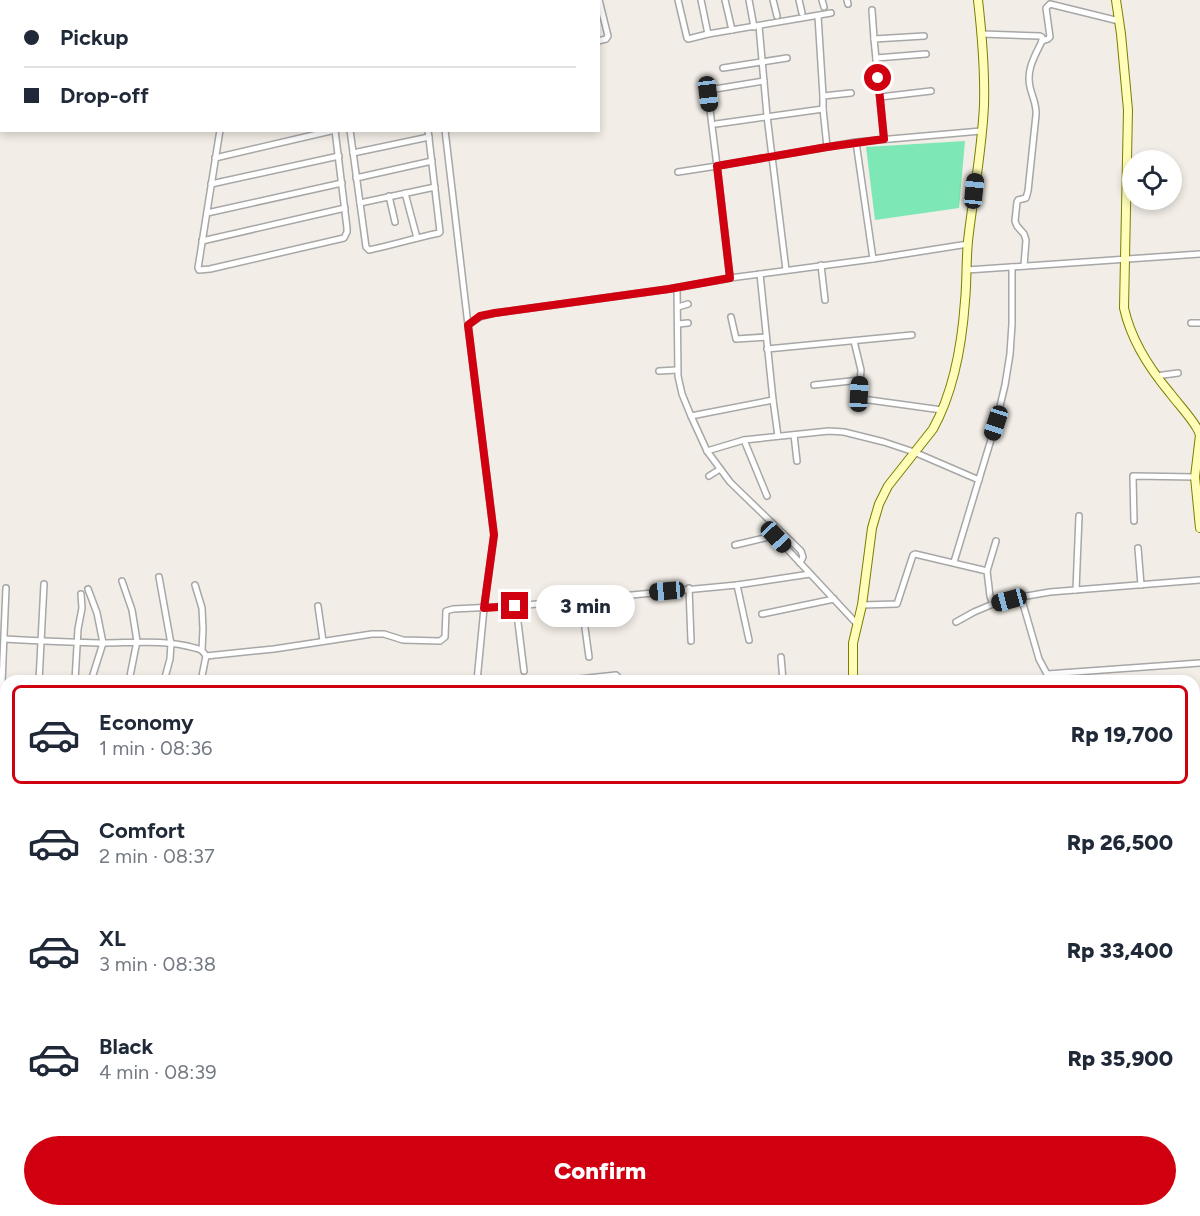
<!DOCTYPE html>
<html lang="en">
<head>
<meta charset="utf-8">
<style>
  body { margin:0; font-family:Figtree,sans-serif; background:#f6f6f7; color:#1f2937; height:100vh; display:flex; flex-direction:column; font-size:22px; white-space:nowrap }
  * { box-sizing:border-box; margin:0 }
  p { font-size:20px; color:#747a83 }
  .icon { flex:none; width:33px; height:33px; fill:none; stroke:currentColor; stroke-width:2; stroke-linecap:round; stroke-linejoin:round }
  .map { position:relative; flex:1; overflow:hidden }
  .sheet { position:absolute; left:0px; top:675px; width:1200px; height:542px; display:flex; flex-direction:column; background:#fff; border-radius:18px 18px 0 0; box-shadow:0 3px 9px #0003 }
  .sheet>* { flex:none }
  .hud { position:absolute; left:0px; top:0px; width:600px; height:132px; box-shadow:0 3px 9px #0003; display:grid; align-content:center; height:132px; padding:0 24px; background:#fff }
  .tools { position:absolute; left:1122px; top:150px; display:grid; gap:12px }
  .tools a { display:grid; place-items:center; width:60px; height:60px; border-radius:50%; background:#fff; box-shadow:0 3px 9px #0003; font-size:30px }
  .end { position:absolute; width:27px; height:27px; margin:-14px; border:8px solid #d10011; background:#fff; box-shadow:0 0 0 3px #fff }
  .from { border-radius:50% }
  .bubble { position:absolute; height:42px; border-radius:21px; background:#fff; box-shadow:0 3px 9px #0003; font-size:20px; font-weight:800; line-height:42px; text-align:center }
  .car { position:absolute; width:18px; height:36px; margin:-18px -9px; border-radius:8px; box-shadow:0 0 4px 2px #0007; background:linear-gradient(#222 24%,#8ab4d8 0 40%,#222 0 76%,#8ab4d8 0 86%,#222 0) }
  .hud b { display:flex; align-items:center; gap:21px; height:57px; font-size:22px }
  .hud b+b { border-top:2px solid #e0e1e3 }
  .hud i { width:15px; height:15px; background:#1f2937 }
  ul { padding:10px 0 0; list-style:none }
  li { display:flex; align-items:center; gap:18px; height:99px; margin:0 12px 9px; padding:0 12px; border:3px solid transparent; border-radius:9px }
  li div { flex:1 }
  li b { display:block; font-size:22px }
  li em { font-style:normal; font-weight:800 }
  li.current { border-color:#d10011 }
  li>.icon { width:54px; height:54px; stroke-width:1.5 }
  .action { display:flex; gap:12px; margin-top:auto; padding:12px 24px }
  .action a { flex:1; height:69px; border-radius:36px; background:#d10011; color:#fff; font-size:24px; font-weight:800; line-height:69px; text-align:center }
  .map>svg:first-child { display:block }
  .pitch { fill:#7de7b6 }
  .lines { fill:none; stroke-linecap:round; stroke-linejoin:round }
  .river { stroke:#a3dae3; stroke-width:10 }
  .street-casing { stroke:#a7a7a7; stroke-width:8 }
  .secondary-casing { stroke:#7b7f00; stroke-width:10 }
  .highway-casing { stroke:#ec1771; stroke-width:14 }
  .street { stroke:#fff; stroke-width:5 }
  .secondary { stroke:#fffdb7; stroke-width:8 }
  .highway { stroke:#ef87a3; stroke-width:10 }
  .rail-casing { stroke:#6e6e6e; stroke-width:4 }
  .rail { stroke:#fff; stroke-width:1.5; stroke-dasharray:4.5; stroke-linecap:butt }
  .route { stroke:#d10011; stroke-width:8 }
</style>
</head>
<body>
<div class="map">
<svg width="1200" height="1216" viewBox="0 0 1200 1216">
  <rect width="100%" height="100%" fill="#f2ede6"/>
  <polygon class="pitch" points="965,141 959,208 875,220 866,147"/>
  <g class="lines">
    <polyline class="river" points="267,1210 268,1216"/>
    <g class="street-casing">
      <g id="street">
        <polyline points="230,0 230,2"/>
        <polyline points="319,0 319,2"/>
        <polyline points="412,0 412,2"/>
        <polyline points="428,0 428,2"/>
        <polyline points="447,0 448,2"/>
        <polyline points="678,0 687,38 688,39 708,34 831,13"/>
        <polyline points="701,0 708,34"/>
        <polyline points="725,0 732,30"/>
        <polyline points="749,0 754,27"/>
        <polyline points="773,0 777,16"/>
        <polyline points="799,0 802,13"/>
        <polyline points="822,0 824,7"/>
        <polyline points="847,0 848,4"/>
        <polyline points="334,1 336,0"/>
        <polyline points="483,2 489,0"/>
        <polyline points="872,10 874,39"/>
        <polyline points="818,16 823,96"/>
        <polyline points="759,26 767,116 786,270"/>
        <polyline points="982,34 1040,36 1042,37 1042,41"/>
        <polyline points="598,41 606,39 608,36 599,0"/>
        <polyline points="1042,41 1048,39 1050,37 1046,8 1050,4 1119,21"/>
        <polyline points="876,58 926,54"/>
        <polyline points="723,68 787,58"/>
        <polyline points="764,81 709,90 708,94 717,166 856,142 981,131"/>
        <polyline points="880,97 931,91"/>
        <polyline points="716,124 823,109"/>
        <polyline points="220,130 198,268 199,270 210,269 344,238 347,232 347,228 335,130"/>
        <path d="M350,130L366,247L369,250C392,245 415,238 439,233L440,232L428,130"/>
        <polyline points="445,130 468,325"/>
        <polyline points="884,139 874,39 924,36"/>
        <polyline points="856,142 873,259"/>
        <polyline points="827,147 823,109 823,96 851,93"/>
        <polyline points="353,153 429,137"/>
        <polyline points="215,158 335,130"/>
        <polyline points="678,172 717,166 730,278"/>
        <polyline points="356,178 432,161"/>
        <polyline points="211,184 339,156"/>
        <polyline points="405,193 417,238"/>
        <polyline points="389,196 395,222"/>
        <polyline points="360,203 435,187"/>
        <polyline points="207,213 342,183"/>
        <polyline points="202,241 345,208"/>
        <polyline points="821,265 825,300"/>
        <path d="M1024,266L1026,240L1024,234L1017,226L1015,221L1017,202L1018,200L1026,198L1028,191L1036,115C1037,105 1032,96 1030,87C1026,69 1035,56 1042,41"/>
        <polyline points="967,270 1200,254"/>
        <polyline points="760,274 773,400 778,436"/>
        <polyline points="677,288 678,376 682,394 691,416 707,451 730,482 801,551 803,557 800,563"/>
        <polyline points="678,307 688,304"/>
        <polyline points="731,317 736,339 766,337"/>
        <polyline points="1191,323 1200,323"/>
        <polyline points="678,324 688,323"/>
        <polyline points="854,341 861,370 859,394 862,399 942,410"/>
        <polyline points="767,349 912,335"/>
        <polyline points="659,371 677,370"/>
        <polyline points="1156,376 1178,373"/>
        <polyline points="814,385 860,380"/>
        <polyline points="691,416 773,400"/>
        <polyline points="794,435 797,461"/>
        <polyline points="744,440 767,496"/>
        <polyline points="707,451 744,440 829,431 844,432 884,442 914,452 979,480"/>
        <polyline points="709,476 720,469"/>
        <polyline points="1134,521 1133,476 1195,477"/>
        <polyline points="735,545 773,536 776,537 857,624"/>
        <polyline points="1138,548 1141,585"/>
        <polyline points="954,562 996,423 1005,385 1010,354 1012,324 1012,267"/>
        <polyline points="987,571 996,541"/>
        <polyline points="159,577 171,644 170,659 164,681"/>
        <polyline points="122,581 132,610 137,641 129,681"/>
        <polyline points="195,585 202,608 203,629 202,650"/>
        <polyline points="737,585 749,640"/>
        <polyline points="689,588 691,641"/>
        <polyline points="88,589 97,613 103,643 91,681"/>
        <polyline points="1076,590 1079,516"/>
        <polyline points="610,596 612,622"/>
        <polyline points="1021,597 1039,659 1047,674 1200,663"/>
        <polyline points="581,599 589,657"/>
        <polyline points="862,605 897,604 913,555 915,554 987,571 990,596 993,604 1021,597 1050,592 1200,580"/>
        <polyline points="318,606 323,641"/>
        <polyline points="516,606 524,671"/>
        <polyline points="762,614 834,599"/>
        <polyline points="956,622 974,612 993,604"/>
        <path d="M5,639C37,641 70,642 102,643C133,643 165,639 195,648C201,649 203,651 206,656L201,681"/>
        <polyline points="206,656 274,649 372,634 384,634 403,640 440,641 445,637 446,611 453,609 516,606 737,585 810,574"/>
        <polyline points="781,657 783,681"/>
        <polyline points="39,681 44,584"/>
        <polyline points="75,681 78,629 82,608 81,594"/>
        <polyline points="477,681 484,608 494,535 468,325 480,317 495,313 669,289 730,278 873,259 968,244"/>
        <polyline points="560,681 616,675 618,677 618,681"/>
        <polyline points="0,730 6,588"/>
        <polyline points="0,732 1,736 0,765"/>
        <polyline points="1194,738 1200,737"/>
        <polyline points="1194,748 1200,747"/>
        <polyline points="0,770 6,770"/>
        <polyline points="0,805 6,805"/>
        <polyline points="0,810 6,812"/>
        <polyline points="0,843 6,844"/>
        <polyline points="1194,861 1200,861"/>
        <polyline points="1194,870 1200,869"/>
        <polyline points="1194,875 1200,914"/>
        <polyline points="0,915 6,916"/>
        <polyline points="0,947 6,983"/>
        <polyline points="1194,983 1200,987"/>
        <polyline points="1194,1007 1200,1005"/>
        <polyline points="1194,1129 1200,1130"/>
        <polyline points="204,1210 204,1216"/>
        <polyline points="310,1210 310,1216"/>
        <polyline points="577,1216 577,1210"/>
        <polyline points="654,1216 654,1210"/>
      </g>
    </g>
    <g class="secondary-casing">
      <g id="secondary">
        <path d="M1116,0L1121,34L1128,110L1124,308C1131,340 1149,368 1170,393C1179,405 1191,417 1198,430L1200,435L1195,477L1200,528"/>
        <path d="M853,681V643L862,605L872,528L879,504L888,486L933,429C954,391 962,344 965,301C967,281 966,261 968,241C973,196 982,151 984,105C985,70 982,35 978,0"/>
        <polyline points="1037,1210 1038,1216"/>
        <polyline points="1180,1210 1180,1216"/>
      </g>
    </g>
    <g class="highway-casing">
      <g id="highway">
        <polyline points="1194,1078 1200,1077"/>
        <polyline points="0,1198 6,1197"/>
        <polyline points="0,1207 6,1206"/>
      </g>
    </g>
    <use href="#street" class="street"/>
    <use href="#secondary" class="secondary"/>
    <use href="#highway" class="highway"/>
    <g class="rail-casing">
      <g id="rail">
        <polyline points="1194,729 1200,727"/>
        <polyline points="0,1078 6,1076"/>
      </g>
    </g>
    <use href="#rail" class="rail"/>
  </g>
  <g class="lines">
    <polyline class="route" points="515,606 484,608 494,535 468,325 480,316 495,313 669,289 730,278 717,166 827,147 884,139 878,78"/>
  </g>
</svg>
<div class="tools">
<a><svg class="icon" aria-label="locate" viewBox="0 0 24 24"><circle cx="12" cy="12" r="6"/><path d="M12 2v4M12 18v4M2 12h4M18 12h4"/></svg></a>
</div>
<i class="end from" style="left:878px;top:78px"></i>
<i class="end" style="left:515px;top:606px"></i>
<div class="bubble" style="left:536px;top:585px;width:99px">3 min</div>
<i class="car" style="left:708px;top:94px;rotate:173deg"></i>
<i class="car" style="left:974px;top:191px;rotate:6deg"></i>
<i class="car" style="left:859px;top:394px;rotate:3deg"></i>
<i class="car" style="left:996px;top:423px;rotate:198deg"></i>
<i class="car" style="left:776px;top:537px;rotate:137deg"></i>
<i class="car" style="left:667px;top:591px;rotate:265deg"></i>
<i class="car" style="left:1009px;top:600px;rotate:255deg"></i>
<div class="hud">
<b><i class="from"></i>Pickup</b>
<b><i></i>Drop-off</b>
</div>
<section class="sheet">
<ul>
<li class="current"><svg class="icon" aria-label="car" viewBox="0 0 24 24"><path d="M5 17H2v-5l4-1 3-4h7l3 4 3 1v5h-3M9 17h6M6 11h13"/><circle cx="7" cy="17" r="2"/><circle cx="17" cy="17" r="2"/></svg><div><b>Economy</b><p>1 min · 08:36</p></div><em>Rp 19,700</em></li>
<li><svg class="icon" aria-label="car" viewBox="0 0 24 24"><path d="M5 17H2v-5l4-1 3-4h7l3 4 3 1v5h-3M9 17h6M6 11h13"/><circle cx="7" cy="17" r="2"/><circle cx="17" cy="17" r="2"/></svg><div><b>Comfort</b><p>2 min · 08:37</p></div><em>Rp 26,500</em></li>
<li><svg class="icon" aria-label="car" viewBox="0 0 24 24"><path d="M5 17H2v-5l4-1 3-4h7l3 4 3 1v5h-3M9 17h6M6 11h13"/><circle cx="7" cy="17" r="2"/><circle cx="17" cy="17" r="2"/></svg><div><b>XL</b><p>3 min · 08:38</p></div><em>Rp 33,400</em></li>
<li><svg class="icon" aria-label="car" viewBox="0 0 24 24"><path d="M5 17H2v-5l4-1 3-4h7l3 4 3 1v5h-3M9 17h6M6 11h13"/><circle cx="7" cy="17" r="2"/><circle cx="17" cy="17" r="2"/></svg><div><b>Black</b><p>4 min · 08:39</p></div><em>Rp 35,900</em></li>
</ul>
<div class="action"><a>Confirm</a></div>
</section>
</div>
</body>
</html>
